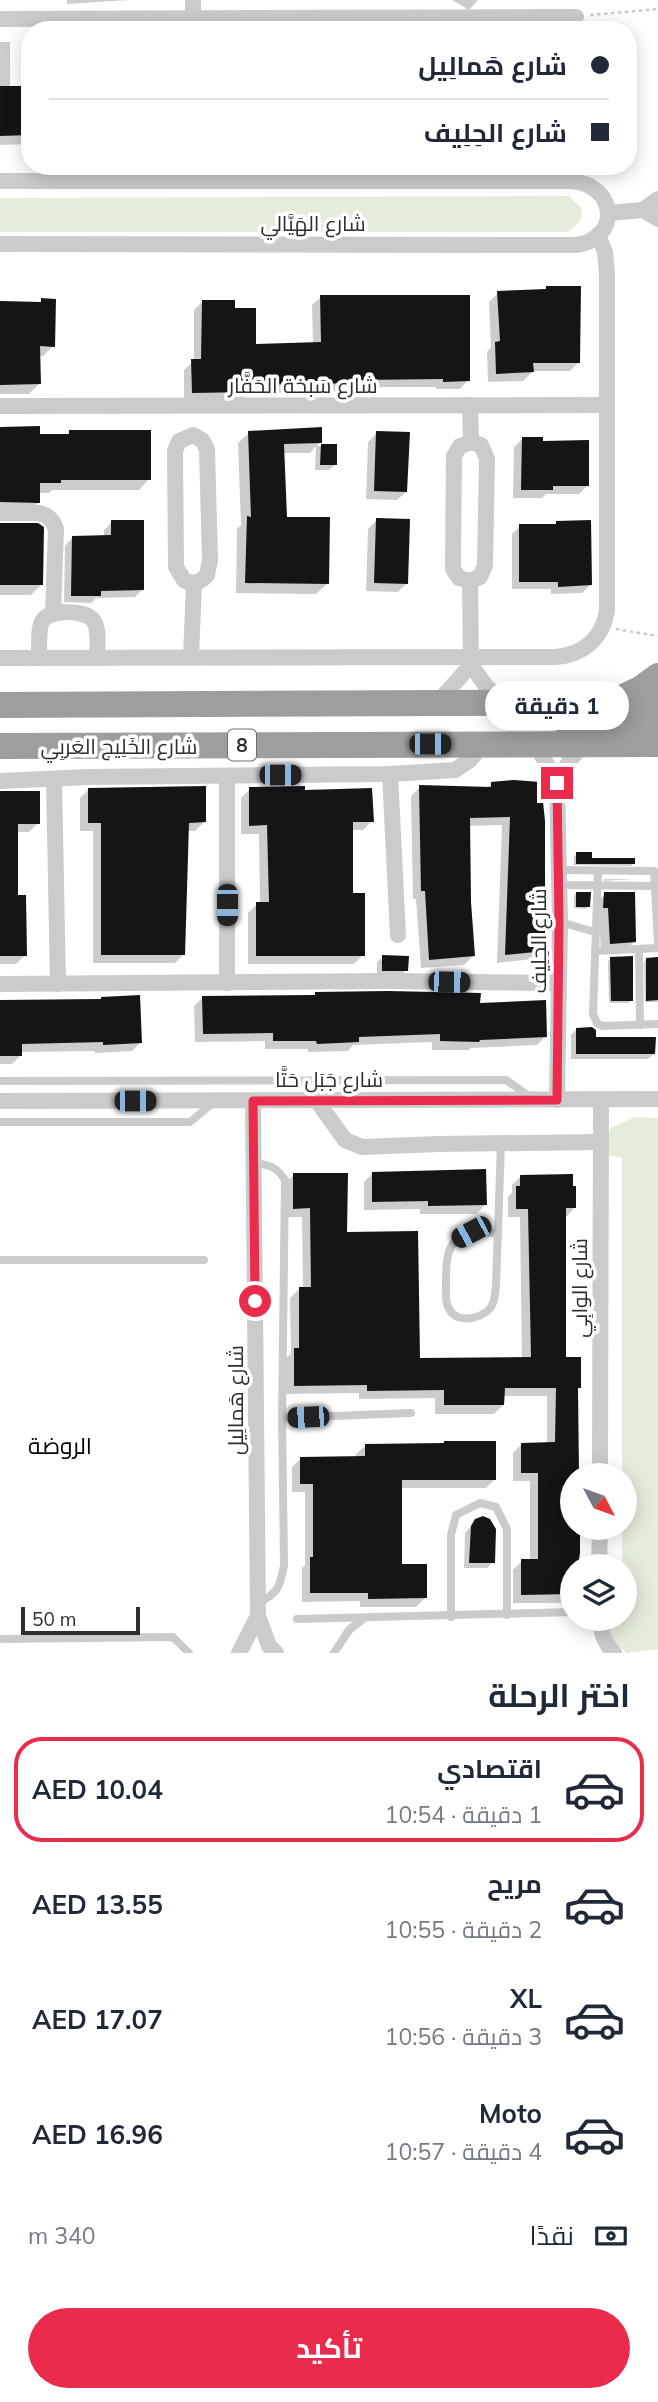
<!DOCTYPE html>
<html lang="ar">
<head>
<meta charset="utf-8">
<style>
  body { margin:0; font-family:Mulish,Cairo,sans-serif; background:#f6f6f7; color:#1f2937; direction:rtl; height:100vh; display:flex; flex-direction:column; font-size:26px; white-space:nowrap }
  * { box-sizing:border-box; margin:0 }
  p { font-size:23px; color:#747a83 }
  .icon { flex:none; width:38px; height:38px; fill:none; stroke:currentColor; stroke-width:2; stroke-linecap:round; stroke-linejoin:round }
  .map { position:relative; height:1653px; overflow:hidden; direction:ltr }
  .details { display:flex; flex-direction:column; background:#fff; flex:1 }
  .details>* { flex:none }
  .top-card { position:absolute; left:21px; top:21px; width:616px; height:154px; border-radius:28px; box-shadow:0 4px 18px #0003; direction:rtl; display:grid; align-content:center; height:154px; padding:0 28px; background:#fff }
  .needle { width:46px; rotate:131deg }
  .controls { position:absolute; left:560px; top:1463px; display:grid; gap:14px }
  .controls a { display:grid; place-items:center; width:77px; height:77px; border-radius:50%; background:#fff; box-shadow:0 4px 18px #0003; font-size:35px }
  .scale { position:absolute; left:21px; bottom:18px; width:119px; box-sizing:border-box; padding-left:7px; border:4px solid #2e2e2e; border-top:0; font-size:19px; line-height:24px; white-space:nowrap; color:#2e2e2e; -webkit-text-stroke:5px #fff; paint-order:stroke }
  .end { position:absolute; width:32px; height:32px; margin:-16px; border:9px solid #ea2b4c; background:#fff; box-shadow:0 0 0 4px #fff }
  .from { border-radius:50% }
  .bubble { position:absolute; height:49px; border-radius:24px; background:#fff; box-shadow:0 4px 18px #0003; font-size:23px; font-weight:700; line-height:49px; text-align:center; direction:rtl }
  .car { position:absolute; width:21px; height:42px; margin:-21px -10px; border-radius:9px; box-shadow:0 0 5px 2px #0007; background:linear-gradient(#222 24%,#8ab4d8 0 40%,#222 0 76%,#8ab4d8 0 86%,#222 0) }
  .top-card b { display:flex; align-items:center; gap:24px; height:66px; font-size:26px }
  .top-card b+b { border-top:2px solid #e0e1e3 }
  .top-card i { width:18px; height:18px; background:#1f2937 }
  ul { padding:0; list-style:none }
  li { display:flex; align-items:center; gap:21px; height:105px; margin:0 14px 10px; padding:0 14px; border:4px solid transparent; border-radius:28px }
  li div { flex:1 }
  li b { display:block; font-size:26px }
  li em { font-style:normal; font-weight:700 }
  li.active { border-color:#ea2b4c }
  li>.icon { width:63px; height:63px; stroke-width:1.5 }
  h2 { padding:0 28px; font-size:32px; line-height:84px }
  .pay { display:flex; align-items:center; gap:18px; height:77px; padding:0 28px; font-size:26px }
  .pay p { margin-inline-start:auto }
  .cta { display:flex; gap:14px; margin-top:auto; padding:14px 28px }
  .cta a { flex:1; height:80px; border-radius:42px; background:#ea2b4c; color:#fff; font-size:28px; font-weight:700; line-height:80px; text-align:center }
  .map>svg:first-child { display:block }
  .green { fill:#e6ecdb }
  .shadow { fill:#0003 }
  .building { fill:#151515 }
  .lines { fill:none; stroke-linecap:round; stroke-linejoin:round }
  .path { stroke:#cbcbcb; stroke-width:2.5; stroke-dasharray:3.5 3.5; stroke-linecap:butt }
  .service { stroke:#cbcbcb; stroke-width:8 }
  .minor { stroke:#cbcbcb; stroke-width:16 }
  .trunk { stroke:#9e9e9e; stroke-width:26 }
  .route { stroke:#ea2b4c; stroke-width:9 }
  .labels { text-anchor:middle; dominant-baseline:central; stroke-width:7; stroke-linejoin:round; paint-order:stroke }
  .shield { fill:#fff; stroke:#6d6d6d; stroke-width:2 }
  .shield-label { font-size:19px; font-weight:bold; fill:#2e2e2e }
  .street-label { font-size:21px; fill:#2e2e2e; stroke:#fff }
  .neighbourhood-label { font-size:23px; fill:#000; stroke:#fff }
</style>
</head>
<body>
<div class="map">
<svg width="658" height="1653" viewBox="0 0 658 1653">
  <rect width="100%" height="100%" fill="#fff"/>
  <g class="green">
    <path d="M569,196L582,209C582,221 577,225 568,232H0V198Z"/>
    <polygon points="634,1117 658,1118 658,1649 627,1653 611,1640 609,1619 625,1619 625,1566 622,1566 622,1528 625,1528 625,1475 622,1475 622,1158 606,1155 605,1141 611,1128"/>
  </g>
  <g class="shadow">
    <polygon points="67,0 129,0 67,4"/>
    <polygon points="452,0 478,0 469,10"/>
    <polygon points="0,42 10,42 10,88 30,88 30,144 0,145"/>
    <polygon points="547,288 579,362 570,371 533,371 523,381 488,382 487,352 491,347 489,302 498,293 545,290"/>
    <polygon points="321,297 468,380 460,389 436,389 436,387 353,387 349,391 248,393 241,400 184,401 184,370 194,361 194,310 202,302 233,310 255,346 313,344 312,305"/>
    <polygon points="42,300 53,346 43,356 39,356 39,384 29,394 0,394 0,303 39,303"/>
    <polygon points="0,429 38,436 66,436 70,432 149,479 139,490 52,490 49,493 39,493 39,502 28,512 0,512"/>
    <polygon points="249,433 320,442 317,446 335,446 335,465 329,470 315,470 316,446 310,453 283,453 285,519 327,584 316,594 236,593 237,529 241,525 238,443"/>
    <polygon points="377,433 406,492 397,500 366,499 368,442"/>
    <polygon points="523,438 541,442 588,485 579,494 546,494 542,498 513,498 514,447"/>
    <polygon points="377,520 407,583 398,592 366,591 368,529"/>
    <polygon points="112,522 143,589 135,597 96,598 91,603 64,602 65,546 72,538 104,537 104,530"/>
    <polygon points="557,523 590,585 582,593 551,594 551,589 512,589 512,534 520,526 554,525"/>
    <polygon points="0,524 42,584 31,595 0,595"/>
    <polygon points="514,781 543,950 534,959 497,963 502,825 468,826 473,956 464,965 421,968 416,899 413,899 411,796 420,787 486,789 491,784"/>
    <polygon points="89,789 204,822 195,831 187,831 184,954 175,963 93,963 93,831 80,831 80,798"/>
    <polygon points="250,789 303,792 372,821 363,830 352,830 351,894 363,955 354,964 248,964 248,913 257,904 260,904 259,834 241,834 241,798"/>
    <polygon points="0,793 38,823 29,832 16,832 16,897 25,955 16,964 0,964"/>
    <polygon points="577,854 590,860 633,864 631,866 574,865 574,856"/>
    <polygon points="605,879 633,879 603,881"/>
    <polygon points="576,893 588,906 586,909 574,908 574,896"/>
    <polygon points="605,894 634,942 625,951 601,952 599,916 596,903"/>
    <polygon points="383,957 406,970 401,976 377,976 377,962"/>
    <polygon points="611,959 631,1000 629,1003 609,1003 608,961"/>
    <polygon points="646,959 658,959 658,1002 645,1002 644,962"/>
    <polygon points="316,994 546,1036 537,1045 471,1048 469,1050 432,1050 432,1042 353,1045 348,1051 308,1052 308,1049 265,1049 265,1041 195,1042 194,1006 203,997 313,997"/>
    <polygon points="0,1002 141,1042 132,1051 95,1053 95,1051 21,1052 21,1055 12,1064 0,1064"/>
    <polygon points="577,1029 594,1038 654,1054 648,1059 571,1059 571,1035"/>
    <polygon points="373,1173 485,1205 476,1214 420,1214 420,1209 364,1210 364,1182"/>
    <polygon points="294,1175 345,1234 418,1360 522,1359 520,1217 508,1217 508,1197 512,1193 512,1185 521,1176 575,1207 566,1217 564,1359 579,1387 576,1390 576,1475 572,1475 572,1528 576,1528 576,1566 572,1566 572,1598 567,1603 513,1603 513,1570 522,1561 530,1561 530,1481 513,1481 513,1453 522,1444 547,1444 547,1396 503,1396 503,1405 494,1414 435,1414 435,1398 359,1399 359,1393 285,1394 285,1359 291,1354 290,1298 299,1289 303,1289 302,1217 285,1217 284,1184"/>
    <polygon points="365,1446 495,1479 486,1488 400,1488 400,1566 425,1598 416,1607 360,1607 360,1601 302,1602 302,1568 305,1565 305,1492 292,1492 292,1467 301,1458 356,1458 356,1454"/>
    <polygon points="476,1520 493,1562 487,1568 464,1568 465,1533"/>
  </g>
  <g class="building">
    <polygon points="0,86 30,86 30,135 0,136"/>
    <polygon points="546,286 581,286 580,363 533,363 534,372 496,374 495,342 500,341 497,291 546,289"/>
    <polygon points="320,295 470,295 470,381 443,382 443,379 360,380 360,383 251,385 251,392 192,393 191,359 201,359 202,300 235,300 235,308 256,308 256,344 321,342"/>
    <polygon points="41,298 56,299 55,347 40,346 41,384 0,385 0,301 41,302"/>
    <polygon points="40,426 40,434 69,434 69,430 151,430 151,480 61,480 61,483 40,483 40,503 0,502 0,427"/>
    <polygon points="322,427 322,443 284,444 287,517 330,517 329,584 245,583 247,516 251,517 248,431"/>
    <polygon points="376,431 410,432 407,492 374,491"/>
    <polygon points="522,437 543,437 543,441 589,440 589,486 553,486 553,490 521,490"/>
    <polygon points="321,444 337,444 337,465 320,465"/>
    <polygon points="376,518 410,519 408,584 374,583"/>
    <polygon points="111,520 144,520 144,590 101,591 101,596 71,596 72,536 111,535"/>
    <polygon points="591,520 592,585 558,587 558,582 519,582 519,524 556,524 556,521"/>
    <polygon points="0,523 38,523 44,527 43,585 0,585"/>
    <polygon points="514,780 541,782 545,821 545,951 505,955 510,817 470,818 471,902 475,956 429,960 425,891 421,891 419,785 491,787 491,782"/>
    <polygon points="206,786 206,822 189,823 185,955 101,955 101,823 88,823 88,788"/>
    <polygon points="305,786 305,790 372,788 374,822 353,822 353,893 365,893 365,956 256,956 256,902 269,902 267,825 249,826 249,787"/>
    <polygon points="0,791 40,791 40,824 18,824 18,895 26,895 27,956 0,956"/>
    <polygon points="576,852 592,852 592,858 635,858 635,864 576,864"/>
    <polygon points="576,892 591,892 590,907 576,907"/>
    <polygon points="604,892 635,892 636,942 610,944 608,908 603,908"/>
    <polygon points="382,955 409,956 408,971 382,971"/>
    <polygon points="633,956 633,1001 611,1001 610,957"/>
    <polygon points="658,957 658,1000 646,1001 646,958"/>
    <polygon points="388,991 481,993 480,1003 546,1000 547,1037 480,1040 479,1042 440,1041 440,1034 359,1037 359,1042 317,1044 316,1041 273,1041 273,1033 203,1034 202,996 315,995 315,992"/>
    <polygon points="140,995 142,1043 103,1045 103,1042 22,1044 22,1056 0,1056 0,1000 101,999 101,997"/>
    <polygon points="592,1027 596,1030 596,1037 656,1037 655,1054 576,1054 576,1028"/>
    <polygon points="486,1169 487,1205 428,1206 428,1201 372,1202 372,1172"/>
    <polygon points="293,1173 348,1173 347,1232 418,1231 420,1358 531,1357 528,1209 516,1209 516,1186 520,1186 520,1175 573,1174 573,1186 576,1186 576,1208 566,1208 566,1357 581,1357 581,1388 578,1388 579,1473 572,1473 572,1528 580,1528 580,1553 578,1566 572,1566 572,1594 521,1595 521,1559 538,1559 538,1473 521,1473 521,1443 555,1442 556,1388 505,1388 504,1405 444,1405 444,1390 367,1391 367,1385 294,1386 294,1348 299,1348 299,1287 311,1287 310,1208 293,1209"/>
    <polygon points="444,1441 496,1441 496,1480 402,1480 402,1564 427,1564 427,1598 368,1599 368,1593 310,1593 310,1557 313,1557 313,1484 300,1484 300,1457 365,1456 365,1444 444,1443"/>
    <polygon points="483,1516 490,1519 496,1529 495,1563 469,1563 471,1526 475,1519"/>
  </g>
  <g class="lines">
    <g class="path">
      <polyline points="590,15 658,9"/>
      <polyline points="616,629 658,636"/>
    </g>
    <g class="service">
      <polyline points="559,870 654,871 658,943"/>
      <polyline points="598,871 593,1014 597,1023 602,1026 658,1024"/>
      <polyline points="559,885 655,886"/>
      <polyline points="560,922 595,932"/>
      <polyline points="639,949 640,1025"/>
      <polyline points="595,951 658,948"/>
      <polyline points="0,1081 506,1080 529,1096"/>
      <polyline points="0,1122 190,1122 214,1102"/>
      <path d="M254,1163C269,1165 276,1166 285,1180L282,1418L284,1565C280,1588 278,1593 257,1604"/>
      <path d="M497,1233C489,1233 478,1230 470,1232C444,1239 446,1266 446,1287C446,1296 445,1306 452,1313C462,1324 488,1317 493,1303C495,1298 495,1291 496,1286L501,1144"/>
      <polyline points="0,1260 204,1260"/>
      <polyline points="282,1418 411,1413"/>
      <polyline points="451,1617 451,1535 456,1515 480,1503 496,1507 507,1529 507,1615"/>
      <polyline points="297,1619 572,1612"/>
      <polyline points="0,1639 173,1637 189,1653"/>
      <polyline points="334,1653 349,1630 363,1619"/>
    </g>
    <g class="minor">
      <polyline points="0,19 576,17"/>
      <polyline points="193,19 193,0"/>
      <path d="M0,181H570C618,184 621,239 576,245L0,244"/>
      <polyline points="643,210 658,219"/>
      <polyline points="608,213 643,210 658,199"/>
      <polyline points="470,405 471,442"/>
      <polyline points="0,406 607,405"/>
      <path d="M193,435L202,440L207,449L210,560L207,575C200,583 193,585 184,580L176,567L175,451L179,441Z"/>
      <polygon points="471,442 481,445 487,459 485,566 480,577 470,581 459,578 453,569 453,563 454,456 460,446"/>
      <path d="M0,513H40C49,516 53,520 56,529L53,613"/>
      <polyline points="470,581 471,665 486,686 503,703"/>
      <polyline points="191,657 194,583"/>
      <path d="M0,658L555,657C584,655 604,637 607,609V274L605,252L598,235"/>
      <path d="M39,658C40,647 37,629 43,620C51,609 85,610 93,620C100,629 97,647 97,658"/>
      <polyline points="437,703 471,665"/>
      <polyline points="535,743 557,783 560,922 557,1100"/>
      <polyline points="390,774 398,935"/>
      <polyline points="227,776 227,983"/>
      <polyline points="54,779 58,984"/>
      <polyline points="0,781 88,777 390,774 455,770 470,760 484,743"/>
      <polyline points="557,783 570,760 585,743"/>
      <polyline points="0,984 388,981 559,983"/>
      <polyline points="0,1101 658,1099"/>
      <polyline points="253,1101 258,1616 269,1646 276,1653"/>
      <polyline points="317,1101 345,1140 362,1147 439,1144 601,1142"/>
      <polyline points="600,1475 601,1100"/>
      <polyline points="599,1566 600,1528"/>
      <path d="M600,1619C601,1634 604,1642 614,1653"/>
      <polyline points="239,1653 258,1616"/>
    </g>
    <g class="trunk">
      <polyline points="617,700 640,689 658,676"/>
      <polyline points="0,705 658,702"/>
      <polyline points="568,726 658,724"/>
      <polyline points="0,746 658,744"/>
    </g>
  </g>
  <g class="lines">
    <polyline class="route" points="255,1301 253,1101 557,1100 559,922 557,783"/>
  </g>
  <g class="labels">
    <rect class="shield" x="228" y="729.5" width="28" height="31" rx="5"/>
    <g class="shield-label">
      <text x="242" y="745">8</text>
    </g>
    <g class="street-label">
      <text x="313" y="223">شارع الهَيَّالي</text>
      <text x="303" y="385">شارع سَبخة الحَفَّار</text>
      <text x="119" y="746">شارع الخَلِيج العَربِي</text>
      <text transform="translate(538 941) rotate(-90)">شارع الحِلِيف</text>
      <text x="329" y="1079">شارع جَبَل حَتَّا</text>
      <text transform="translate(579 1288) rotate(-90)">شارع الوابِي</text>
      <text transform="translate(235 1400) rotate(-90)">شارع هَمالِيل</text>
    </g>
    <g class="neighbourhood-label">
      <text x="60" y="1445">الروضة</text>
    </g>
  </g>
</svg>
<div class="controls">
<a><svg class="needle" viewBox="-14 -14 28 28"><path d="M0-13l5 13h-10z" fill="#e53935"/><path d="M0 13l5-13h-10z" fill="#747a83"/></svg></a>
<a><svg class="icon" aria-label="layers" viewBox="0 0 24 24"><path d="M12 4l9 5-9 5-9-5zM3 14l9 5 9-5"/></svg></a>
</div>
<div class="scale">50 m</div>
<i class="end from" style="left:255px;top:1301px"></i>
<i class="end" style="left:557px;top:783px"></i>
<div class="bubble" style="left:485px;top:681px;width:144px">1 دقيقة</div>
<i class="car" style="left:430px;top:744px;rotate:90deg"></i>
<i class="car" style="left:280px;top:775px;rotate:90deg"></i>
<i class="car" style="left:227px;top:905px;rotate:180deg"></i>
<i class="car" style="left:449px;top:982px;rotate:91deg"></i>
<i class="car" style="left:135px;top:1101px;rotate:90deg"></i>
<i class="car" style="left:471px;top:1232px;rotate:242deg"></i>
<i class="car" style="left:308px;top:1417px;rotate:268deg"></i>
<div class="top-card">
<b><i class="from"></i>شارع هَمالِيل</b>
<b><i></i>شارع الحِلِيف</b>
</div>
</div>
<section class="details">
<h2>اختر الرحلة</h2>
<ul>
<li class="active"><svg class="icon" aria-label="car" viewBox="0 0 24 24"><path d="M5 17H2v-5l4-1 3-4h7l3 4 3 1v5h-3M9 17h6M6 11h13"/><circle cx="7" cy="17" r="2"/><circle cx="17" cy="17" r="2"/></svg><div><b>اقتصادي</b><p>1 دقيقة · 10:54</p></div><em>AED 10.04</em></li>
<li><svg class="icon" aria-label="car" viewBox="0 0 24 24"><path d="M5 17H2v-5l4-1 3-4h7l3 4 3 1v5h-3M9 17h6M6 11h13"/><circle cx="7" cy="17" r="2"/><circle cx="17" cy="17" r="2"/></svg><div><b>مريح</b><p>2 دقيقة · 10:55</p></div><em>AED 13.55</em></li>
<li><svg class="icon" aria-label="car" viewBox="0 0 24 24"><path d="M5 17H2v-5l4-1 3-4h7l3 4 3 1v5h-3M9 17h6M6 11h13"/><circle cx="7" cy="17" r="2"/><circle cx="17" cy="17" r="2"/></svg><div><b>XL</b><p>3 دقيقة · 10:56</p></div><em>AED 17.07</em></li>
<li><svg class="icon" aria-label="car" viewBox="0 0 24 24"><path d="M5 17H2v-5l4-1 3-4h7l3 4 3 1v5h-3M9 17h6M6 11h13"/><circle cx="7" cy="17" r="2"/><circle cx="17" cy="17" r="2"/></svg><div><b>Moto</b><p>4 دقيقة · 10:57</p></div><em>AED 16.96</em></li>
</ul>
<div class="pay"><svg class="icon" aria-label="cash" viewBox="0 0 24 24"><path d="M3 7h18v10H3z"/><circle cx="12" cy="12" r="2"/></svg>نقدًا<p>340 m</p></div>
<div class="cta"><a>تأكيد</a></div>
</section>
</body>
</html>
